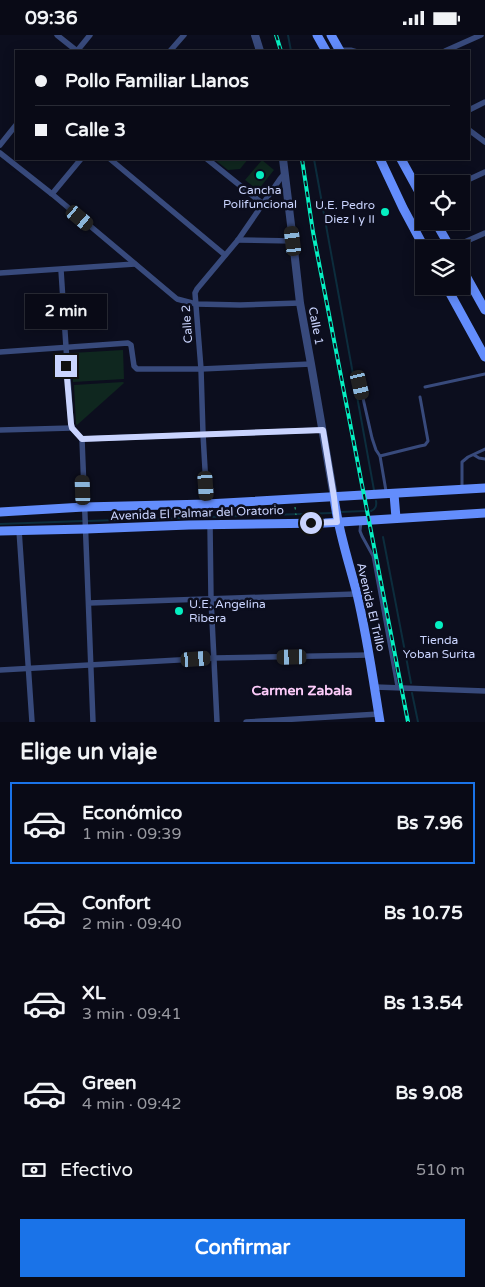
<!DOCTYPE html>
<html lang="es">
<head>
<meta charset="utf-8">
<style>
  body { margin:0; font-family:"Varela Round",sans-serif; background:#12131f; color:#f1f3f6; height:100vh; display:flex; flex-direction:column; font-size:19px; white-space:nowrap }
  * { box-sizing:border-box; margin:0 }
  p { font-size:16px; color:#999aa1 }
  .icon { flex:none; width:28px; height:28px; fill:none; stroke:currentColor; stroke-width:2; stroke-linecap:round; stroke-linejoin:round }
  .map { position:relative; height:687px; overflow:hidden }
  .panel { display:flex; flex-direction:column; background:#090a16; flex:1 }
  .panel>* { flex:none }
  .banner { position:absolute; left:15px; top:15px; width:455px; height:110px; border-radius:0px; box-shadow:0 2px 12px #0003,0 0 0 1px #292b35; display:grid; align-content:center; height:110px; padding:0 20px; background:#090a16 }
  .tools { position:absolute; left:415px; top:140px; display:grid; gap:10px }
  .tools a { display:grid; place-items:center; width:55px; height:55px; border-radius:0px; background:#090a16; box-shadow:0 2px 12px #0003,0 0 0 1px #292b35; font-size:25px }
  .end { position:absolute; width:22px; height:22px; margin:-11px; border:6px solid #cad4fe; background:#111; box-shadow:0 0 0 2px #111 }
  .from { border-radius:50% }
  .bubble { position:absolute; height:35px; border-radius:0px; background:#090a16; box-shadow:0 2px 12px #0003,0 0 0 1px #292b35; font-size:16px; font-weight:700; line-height:35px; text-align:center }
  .car { position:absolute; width:15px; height:30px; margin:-15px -8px; border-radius:6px; box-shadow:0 0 4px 1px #0007; background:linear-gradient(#222 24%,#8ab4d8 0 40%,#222 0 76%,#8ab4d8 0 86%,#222 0) }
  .banner b { display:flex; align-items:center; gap:18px; height:48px; font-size:19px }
  .banner b+b { border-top:1px solid #292b35 }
  .banner i { width:12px; height:12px; background:#f1f3f6 }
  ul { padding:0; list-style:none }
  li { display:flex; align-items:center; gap:15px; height:82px; margin:0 10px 8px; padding:0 10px; border:2px solid transparent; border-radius:0px }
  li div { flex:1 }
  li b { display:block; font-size:19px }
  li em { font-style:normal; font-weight:700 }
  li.active { border-color:#1a73e8 }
  li>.icon { width:45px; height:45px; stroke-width:1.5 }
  h2 { padding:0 20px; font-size:22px; line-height:60px }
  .pay { display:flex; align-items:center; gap:12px; height:55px; padding:0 20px; font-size:19px }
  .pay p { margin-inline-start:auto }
  .primary-button { display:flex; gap:10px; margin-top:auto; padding:10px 20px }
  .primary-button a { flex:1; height:58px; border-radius:0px; background:#1a73e8; color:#fff; font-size:20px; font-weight:700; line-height:58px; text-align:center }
  .status { display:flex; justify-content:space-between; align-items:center; height:35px; padding:0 25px; background:#090a16; direction:ltr }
  .status svg { height:14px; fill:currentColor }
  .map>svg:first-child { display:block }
  .green { fill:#0f271f }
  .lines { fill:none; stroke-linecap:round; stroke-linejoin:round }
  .stream { stroke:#0c2d3d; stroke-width:2 }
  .path { stroke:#2fad80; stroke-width:1; stroke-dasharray:2.5 4; stroke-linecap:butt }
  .service { stroke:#384a7c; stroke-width:3 }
  .minor { stroke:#384a7c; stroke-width:5.5 }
  .tertiary { stroke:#384a7c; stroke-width:8 }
  .secondary { stroke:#638dfc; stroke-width:9 }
  .rail-casing { stroke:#05efc1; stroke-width:4 }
  .rail { stroke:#0c0e1e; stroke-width:2; stroke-dasharray:5.5; stroke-linecap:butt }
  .route { stroke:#cad4fe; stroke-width:6 }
  .poi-dot { fill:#05efc1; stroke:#0c0e1e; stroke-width:2 }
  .labels { text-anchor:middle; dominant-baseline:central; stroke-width:5; stroke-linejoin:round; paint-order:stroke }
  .poi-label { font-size:12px; fill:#cad4fe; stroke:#0c0e1e }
  .street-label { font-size:12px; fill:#cad4fe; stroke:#0c0e1e }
  .neighbourhood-label { font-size:14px; font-weight:bold; fill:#feccfb; stroke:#0c0e1e }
</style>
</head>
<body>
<div class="status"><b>09:36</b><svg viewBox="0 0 49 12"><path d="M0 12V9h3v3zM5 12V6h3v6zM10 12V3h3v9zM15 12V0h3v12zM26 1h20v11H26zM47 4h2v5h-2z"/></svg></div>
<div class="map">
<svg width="485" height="687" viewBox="0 0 485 687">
  <rect width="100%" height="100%" fill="#0c0e1e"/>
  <g class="green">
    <polygon points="214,124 248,124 240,134 228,135"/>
    <polygon points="262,125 274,135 258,155 245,145"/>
    <polygon points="123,315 124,344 73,347 72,318"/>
    <polygon points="123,347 124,348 77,390 76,389 74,350"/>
  </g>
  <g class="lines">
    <g class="stream">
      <polyline points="288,0 291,16"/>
      <polyline points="314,124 374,455"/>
      <path d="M371,476C376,474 377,471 376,466"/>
      <polyline points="340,477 365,476"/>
      <polyline points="87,486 332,478"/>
      <polyline points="0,489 83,486"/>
      <polyline points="383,502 411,648"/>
      <polyline points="412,658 418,687"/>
    </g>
    <polyline class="path" points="295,472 296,480"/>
    <g class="service">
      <polyline points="340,14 351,14 358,16"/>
      <polyline points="360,350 372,403 376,415 380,421 386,456"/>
      <polyline points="425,352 485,339"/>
      <polyline points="474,420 479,423 485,424"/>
      <polyline points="380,421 420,411 425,410 428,406 420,362"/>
      <polyline points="462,452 462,427 468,422 485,414"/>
      <polyline points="361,486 360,496 362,501 373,521 397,652"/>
    </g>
    <g class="minor">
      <polyline points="57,0 77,16"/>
      <polyline points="77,16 90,0"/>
      <polyline points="170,16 184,0"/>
      <polyline points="445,16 481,0"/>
      <polyline points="469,75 485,67"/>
      <polyline points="469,95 485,107"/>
      <polyline points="0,110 16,90"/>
      <polyline points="0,118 52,159 177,264 196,269 240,270 300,268"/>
      <polyline points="110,124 225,220"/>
      <polyline points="207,124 263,169"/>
      <polyline points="459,149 485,137"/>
      <polyline points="52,159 81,124"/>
      <polyline points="238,205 293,206"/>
      <polyline points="451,213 485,198"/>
      <polyline points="61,235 71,389 72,393 82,404 93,687"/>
      <polyline points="0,238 135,229"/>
      <polyline points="0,317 128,308 131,310 134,331 137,334 201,334 311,329"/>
      <polyline points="0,395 72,393"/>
      <polyline points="82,404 323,395"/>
      <polyline points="207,469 203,399 201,334 195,258 197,254 238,205 280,144 285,138"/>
      <polyline points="210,490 211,564 217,687"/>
      <polyline points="19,495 32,687"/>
      <polyline points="89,568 356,559"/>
      <polyline points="0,635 214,623 369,620"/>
      <polyline points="375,652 485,656"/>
      <polyline points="246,687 379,679"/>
    </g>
    <g class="tertiary">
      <polyline points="255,0 260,16"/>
      <polyline points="283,124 293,206 300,268 311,329 334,462"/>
    </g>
    <g class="secondary">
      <polyline points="317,0 326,16"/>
      <polyline points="331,0 340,16"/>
      <polyline points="380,124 403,173 425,214"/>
      <polyline points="401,124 424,166"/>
      <polyline points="435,186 451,214"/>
      <polyline points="461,232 485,275"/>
      <polyline points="446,251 485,322"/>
      <polyline points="394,459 396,483"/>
      <path d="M334,462C338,496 349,527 357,559C367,601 373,644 380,687"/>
      <polyline points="0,477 84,472 207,469 485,453"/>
      <polyline points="0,496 86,494 189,490 325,488 485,478"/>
    </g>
    <g class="rail-casing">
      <g id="rail">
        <polyline points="276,0 281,16"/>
        <polyline points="302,124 313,197 408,687"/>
      </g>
    </g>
    <use href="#rail" class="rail"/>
  </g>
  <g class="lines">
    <polyline class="route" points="66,331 71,389 72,393 82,404 323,395 334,462 337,487 311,488"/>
  </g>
  <g class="poi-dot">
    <circle cx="260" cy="140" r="5"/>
    <circle cx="385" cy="177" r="5"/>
    <circle cx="179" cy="576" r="5"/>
    <circle cx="439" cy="590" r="5"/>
  </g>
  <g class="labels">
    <g class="poi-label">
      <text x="260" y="155">Cancha<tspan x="260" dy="14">Polifuncional</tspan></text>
      <text x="375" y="170" text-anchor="end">U.E. Pedro<tspan x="375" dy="14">Diez I y II</tspan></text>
      <text x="189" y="569" text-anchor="start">U.E. Angelina<tspan x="189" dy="14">Ribera</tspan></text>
      <text x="439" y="605">Tienda<tspan x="439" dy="14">Yoban Surita</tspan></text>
    </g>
    <g class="street-label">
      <text transform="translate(187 289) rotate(-94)">Calle 2</text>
      <text transform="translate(316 291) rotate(79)">Calle 1</text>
      <text transform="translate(197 478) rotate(-2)">Avenida El Palmar del Oratorio</text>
      <text transform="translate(371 572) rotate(77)">Avenida El Trillo</text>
    </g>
    <g class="neighbourhood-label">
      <text x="302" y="655">Carmen Zabala</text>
    </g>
  </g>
</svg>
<div class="tools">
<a><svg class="icon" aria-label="locate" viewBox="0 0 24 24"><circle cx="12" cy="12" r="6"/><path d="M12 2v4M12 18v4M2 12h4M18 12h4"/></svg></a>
<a><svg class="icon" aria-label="layers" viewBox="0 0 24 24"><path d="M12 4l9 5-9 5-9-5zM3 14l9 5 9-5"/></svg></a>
</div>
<i class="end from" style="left:311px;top:488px"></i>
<i class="end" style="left:66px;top:331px"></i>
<div class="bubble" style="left:25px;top:259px;width:82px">2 min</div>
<i class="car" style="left:80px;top:183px;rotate:130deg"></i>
<i class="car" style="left:293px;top:206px;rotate:353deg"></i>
<i class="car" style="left:360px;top:350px;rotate:167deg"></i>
<i class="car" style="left:206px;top:451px;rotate:176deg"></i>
<i class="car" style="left:83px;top:455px;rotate:358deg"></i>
<i class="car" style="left:292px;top:622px;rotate:269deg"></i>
<i class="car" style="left:196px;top:624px;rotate:86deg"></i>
<div class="banner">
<b><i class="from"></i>Pollo Familiar Llanos</b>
<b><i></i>Calle 3</b>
</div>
</div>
<section class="panel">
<h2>Elige un viaje</h2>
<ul>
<li class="active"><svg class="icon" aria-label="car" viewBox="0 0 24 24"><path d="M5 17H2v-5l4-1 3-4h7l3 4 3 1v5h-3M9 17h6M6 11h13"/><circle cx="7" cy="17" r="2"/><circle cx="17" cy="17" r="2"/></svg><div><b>Económico</b><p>1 min · 09:39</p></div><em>Bs 7.96</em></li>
<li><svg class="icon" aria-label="car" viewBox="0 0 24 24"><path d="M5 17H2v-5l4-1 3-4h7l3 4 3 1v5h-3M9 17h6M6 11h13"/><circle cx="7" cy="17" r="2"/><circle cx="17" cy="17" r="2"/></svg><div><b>Confort</b><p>2 min · 09:40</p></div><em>Bs 10.75</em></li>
<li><svg class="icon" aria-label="car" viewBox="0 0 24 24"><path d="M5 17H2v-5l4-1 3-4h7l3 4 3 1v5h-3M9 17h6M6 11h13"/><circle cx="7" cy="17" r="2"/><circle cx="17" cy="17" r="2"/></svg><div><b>XL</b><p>3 min · 09:41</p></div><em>Bs 13.54</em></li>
<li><svg class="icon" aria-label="car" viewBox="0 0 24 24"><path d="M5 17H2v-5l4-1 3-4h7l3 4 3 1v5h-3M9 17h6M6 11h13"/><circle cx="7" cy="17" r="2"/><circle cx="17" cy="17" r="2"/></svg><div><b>Green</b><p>4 min · 09:42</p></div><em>Bs 9.08</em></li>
</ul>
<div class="pay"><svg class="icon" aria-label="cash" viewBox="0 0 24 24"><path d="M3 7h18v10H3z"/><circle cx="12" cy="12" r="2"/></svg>Efectivo<p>510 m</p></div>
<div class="primary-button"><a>Confirmar</a></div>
</section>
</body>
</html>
